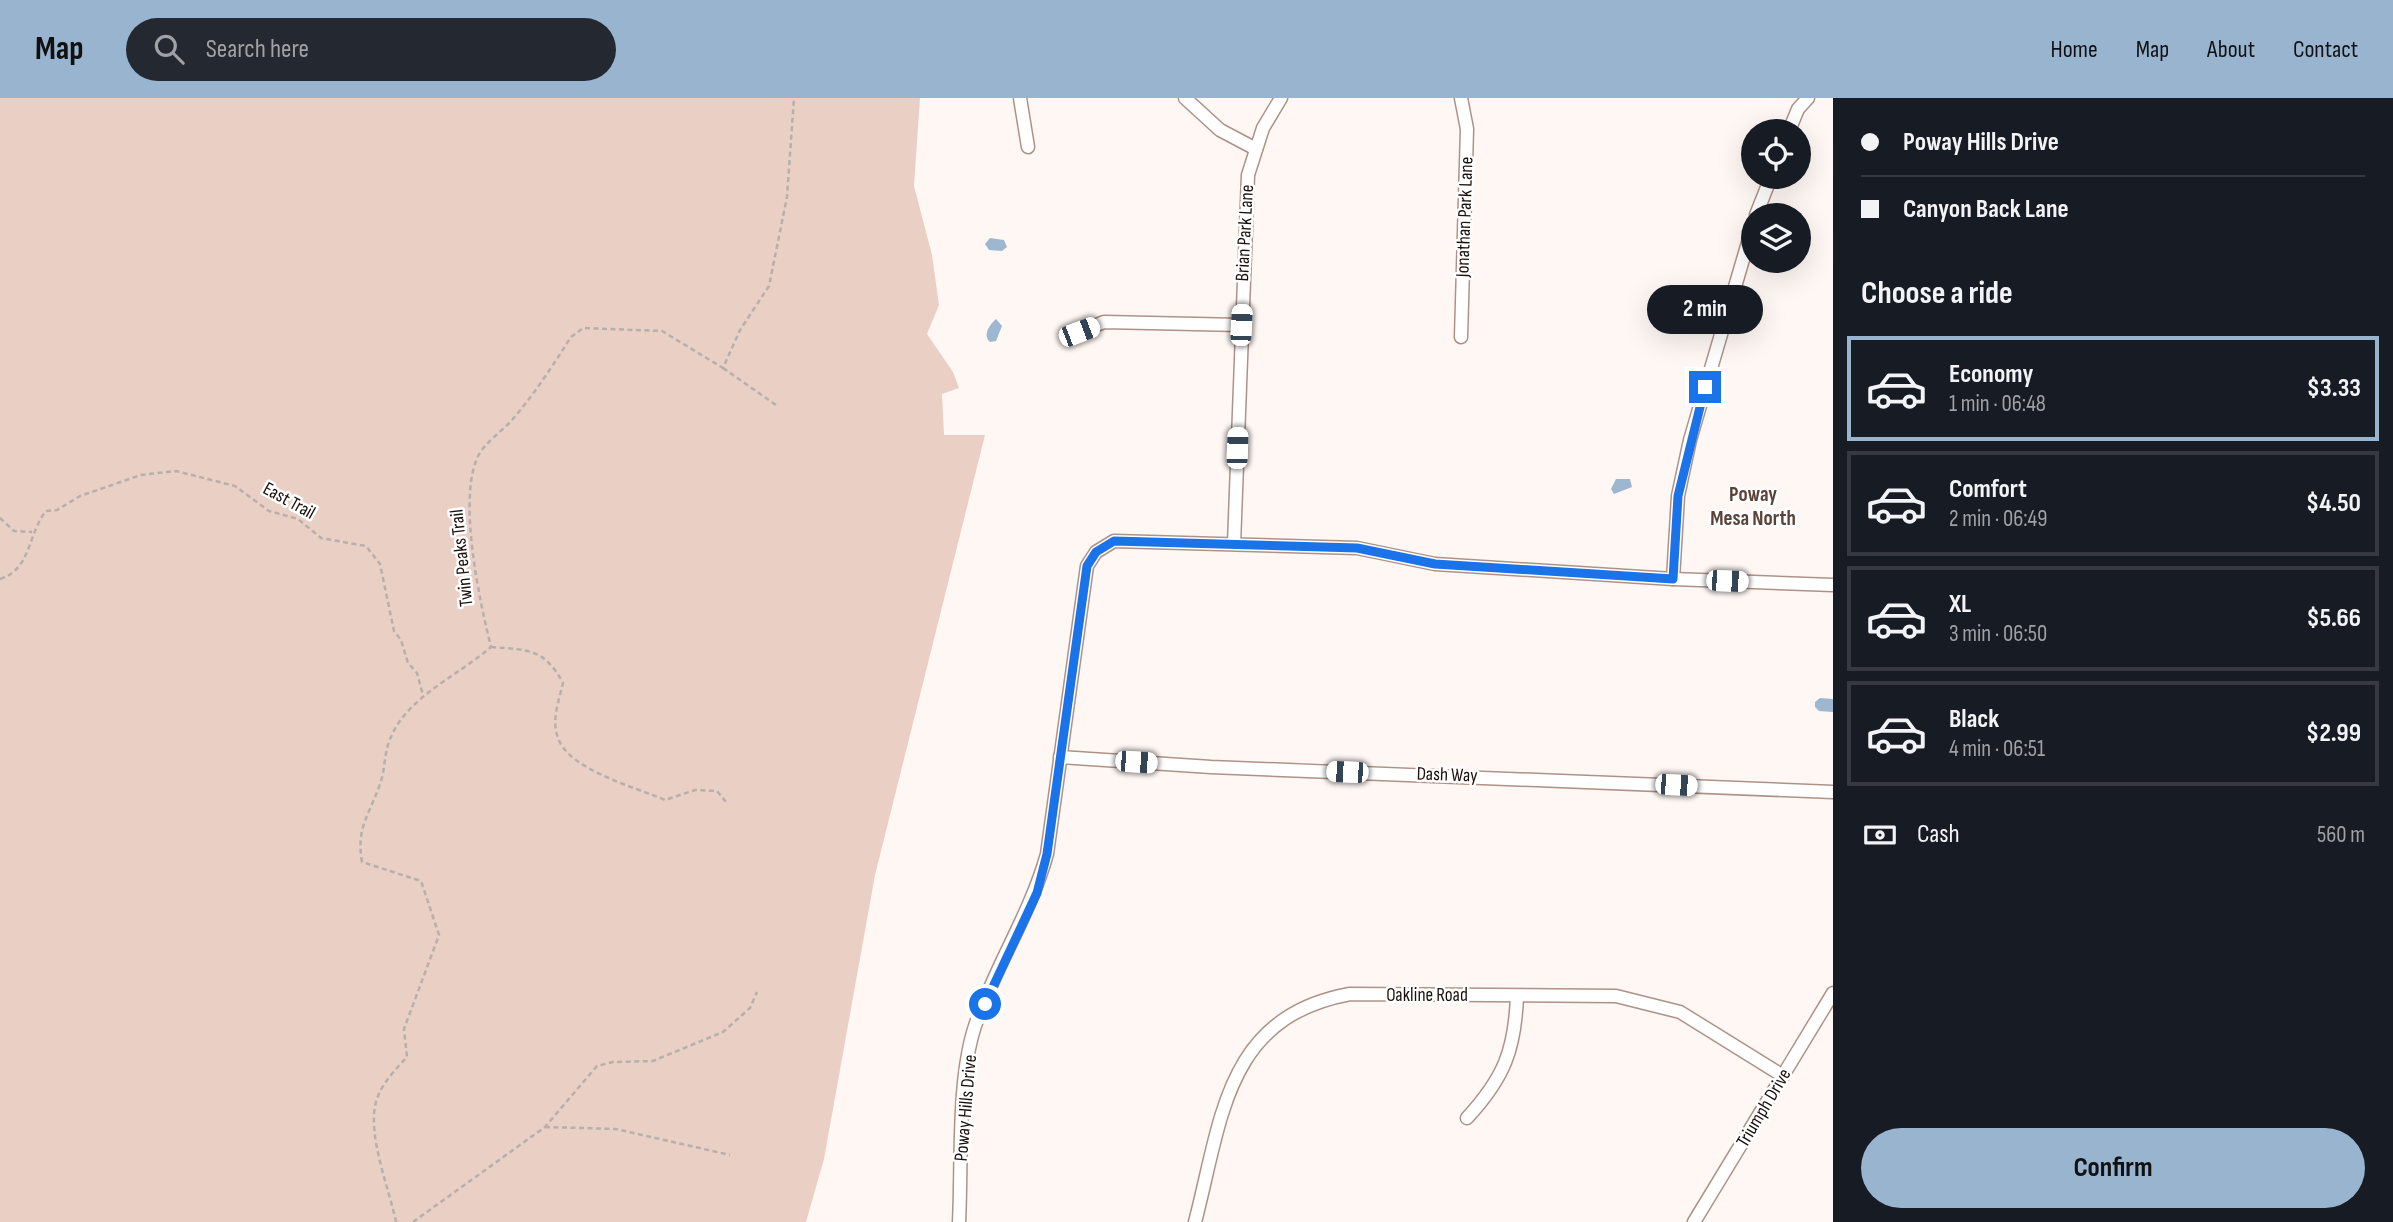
<!DOCTYPE html>
<html lang="en">
<head>
<meta charset="utf-8">
<style>
  body { margin:0; font-family:"Sofia Sans Condensed",sans-serif; background:#242831; color:#f1f3f6; height:100vh; display:flex; flex-direction:column; font-size:26px; white-space:nowrap }
  * { box-sizing:border-box; margin:0 }
  p { font-size:23px; color:#9ea1a6 }
  .icon { flex:none; width:38px; height:38px; fill:none; stroke:currentColor; stroke-width:2; stroke-linecap:round; stroke-linejoin:round }
  .map { position:relative; flex:1; overflow:hidden }
  .drawer { display:flex; flex-direction:column; background:#171b24; width:560px }
  .drawer>* { flex:none }
  .banner { display:grid; align-content:center; height:154px; padding:0 28px; background:#171b24 }
  .fabs { position:absolute; left:1741px; top:21px; display:grid; gap:14px }
  .fabs a { display:grid; place-items:center; width:70px; height:70px; border-radius:50%; background:#171b24; box-shadow:0 7px 28px #0002; font-size:35px }
  .end { position:absolute; width:32px; height:32px; margin:-16px; border:9px solid #1a73e8; background:#fff; box-shadow:0 0 0 4px #fff }
  .from { border-radius:50% }
  .bubble { position:absolute; height:49px; border-radius:24px; background:#171b24; box-shadow:0 7px 28px #0002; font-size:23px; font-weight:700; line-height:49px; text-align:center }
  .car { position:absolute; width:21px; height:42px; margin:-21px -10px; border-radius:9px; box-shadow:0 0 5px 2px #0007; background:linear-gradient(#fff 24%,#345 0 40%,#fff 0 76%,#345 0 86%,#fff 0) }
  .banner b { display:flex; align-items:center; gap:24px; height:66px; font-size:26px }
  .banner b+b { border-top:2px solid #363941 }
  .banner i { width:18px; height:18px; background:#f1f3f6 }
  ul { padding:0; list-style:none }
  li { display:flex; align-items:center; gap:21px; height:105px; margin:0 14px 10px; padding:0 14px; border:4px solid #363941; border-radius:0px }
  li div { flex:1 }
  li b { display:block; font-size:26px }
  li em { font-style:normal; font-weight:700 }
  li.on { border-color:#98b4cf }
  li>.icon { width:63px; height:63px; stroke-width:1.5 }
  h2 { padding:0 28px; font-size:32px; line-height:84px }
  .pay { display:flex; align-items:center; gap:18px; height:77px; padding:0 28px; font-size:26px }
  .pay p { margin-inline-start:auto }
  .action { display:flex; gap:14px; margin-top:auto; padding:14px 28px }
  .action a { flex:1; height:80px; border-radius:42px; background:#98b4cf; color:#111; font-size:28px; font-weight:700; line-height:80px; text-align:center }
  header { display:flex; align-items:center; gap:42px; box-sizing:border-box; height:98px; padding:0 35px; background:#98b4cf; color:#111 }
  header strong { font-size:33px }
  nav { display:flex; gap:38px; margin-inline-start:auto; font-size:24px }
  .search { width:490px; height:63px; background:#242831; display:flex; align-items:center; gap:18px; box-sizing:border-box; padding:0 24px; border-radius:38px; color:#9ea1a6; font-size:26px }
  main { display:flex; flex:1; min-height:0 }
  .map>svg:first-child { display:block }
  .green { fill:#eacfc5 }
  .water { fill:#9eb7d0 }
  .lines { fill:none; stroke-linecap:round; stroke-linejoin:round }
  .street-casing { stroke:#af9287; stroke-width:15 }
  .path { stroke:#b7afac; stroke-width:2.5; stroke-dasharray:5 3.5; stroke-linecap:butt }
  .street { stroke:#fff; stroke-width:12 }
  .route { stroke:#1a73e8; stroke-width:9 }
  .labels { text-anchor:middle; dominant-baseline:central; stroke-width:5; stroke-linejoin:round; paint-order:stroke }
  .street-label { font-size:19px; fill:#1a100c; stroke:#fff }
  .neighbourhood-label { font-size:21px; font-weight:bold; fill:#5b4238; stroke:#fff }
</style>
</head>
<body>
<header>
<strong>Map</strong>
<div class="search"><svg class="icon" aria-label="search" viewBox="0 0 24 24"><circle cx="10" cy="10" r="6"/><path d="M15 15l6 6"/></svg>Search here</div>
<nav><a>Home</a><a>Map</a><a>About</a><a>Contact</a></nav>
</header>
<main>
<div class="map">
<svg width="1833" height="1124" viewBox="0 0 1833 1124">
  <rect width="100%" height="100%" fill="#fef7f4"/>
  <polygon class="green" points="0,0 920,0 914,88 932,157 939,207 927,236 953,274 959,290 942,296 944,337 985,337 875,777 824,1061 806,1124 0,1124"/>
  <g class="water">
    <polygon points="990,140 1004,142 1007,149 1002,153 989,152 985,146"/>
    <path d="M996,221L1002,228L996,243L990,244C982,237 990,226 996,221Z"/>
    <polygon points="1616,381 1630,381 1632,389 1614,396 1611,391"/>
    <polygon points="1820,600 1833,601 1833,614 1819,613 1815,609 1815,604"/>
  </g>
  <g class="lines">
    <g class="street-casing">
      <g id="street">
        <polyline points="1020,0 1028,49"/>
        <polyline points="1185,0 1220,32 1256,51"/>
        <polyline points="1461,0 1467,31 1461,239"/>
        <polyline points="1789,33 1798,11 1808,0"/>
        <polyline points="1756,117 1771,79"/>
        <polyline points="1079,234 1104,224 1241,227"/>
        <polyline points="1234,446 1248,77 1263,30 1281,0"/>
        <polyline points="1673,481 1678,398 1690,342 1754,124"/>
        <polyline points="1060,659 1211,669 1833,694"/>
        <path d="M1467,1020C1504,980 1515,952 1517,898"/>
        <path d="M959,1124C962,1065 957,982 975,928C995,868 1030,817 1047,756L1087,468L1096,454L1114,443L1357,450L1435,466L1673,481L1833,487"/>
        <path d="M1195,1124C1222,1021 1225,919 1350,896L1616,898L1680,914L1783,978"/>
        <polyline points="1694,1124 1833,895"/>
      </g>
    </g>
    <g class="path">
      <polyline points="723,270 776,307"/>
      <polyline points="0,420 14,433 32,434"/>
      <path d="M0,481C31,472 28,435 46,413L57,412L80,398L141,377L176,373L235,388L269,413L298,421L321,440L366,448L380,466L394,533L401,542L408,565L417,575L423,597"/>
      <path d="M491,549C528,552 544,550 563,585C559,603 551,622 558,640C569,672 635,689 665,702L695,692L717,693L726,704"/>
      <polyline points="545,1029 616,1031 730,1057"/>
      <path d="M396,1124C389,1090 367,1037 376,1004C381,986 395,972 407,959L404,931L439,837L421,783L362,764C356,729 369,718 380,686C385,673 384,657 389,644C404,600 458,578 491,549C480,505 455,392 481,353C489,342 502,333 512,322C534,297 553,267 571,239L583,230L662,233L723,270L740,232L769,188L787,99L794,0"/>
      <polyline points="413,1124 545,1029 597,968 613,964 653,963 723,934 750,910 757,894"/>
    </g>
    <use href="#street" class="street"/>
  </g>
  <g class="lines">
    <polyline class="route" points="985,906 1037,795 1047,756 1087,468 1096,454 1114,443 1357,450 1435,466 1673,481 1678,398 1705,289"/>
  </g>
  <g class="labels">
    <g class="street-label">
      <text transform="translate(1465 119) rotate(-88)">Jonathan Park Lane</text>
      <text transform="translate(1245 135) rotate(-87)">Brian Park Lane</text>
      <text transform="translate(289 403) rotate(29)">East Trail</text>
      <text transform="translate(462 460) rotate(-96)">Twin Peaks Trail</text>
      <text transform="translate(1447 677) rotate(2)">Dash Way</text>
      <text x="1427" y="897">Oakline Road</text>
      <text transform="translate(966 1010) rotate(-85)">Poway Hills Drive</text>
      <text transform="translate(1764 1010) rotate(-59)">Triumph Drive</text>
    </g>
    <g class="neighbourhood-label">
      <text x="1753" y="396">Poway<tspan x="1753" dy="24">Mesa North</tspan></text>
    </g>
  </g>
</svg>
<div class="fabs">
<a><svg class="icon" aria-label="locate" viewBox="0 0 24 24"><circle cx="12" cy="12" r="6"/><path d="M12 2v4M12 18v4M2 12h4M18 12h4"/></svg></a>
<a><svg class="icon" aria-label="layers" viewBox="0 0 24 24"><path d="M12 4l9 5-9 5-9-5zM3 14l9 5 9-5"/></svg></a>
</div>
<i class="end from" style="left:985px;top:906px"></i>
<i class="end" style="left:1705px;top:289px"></i>
<div class="bubble" style="left:1647px;top:187px;width:116px">2 min</div>
<i class="car" style="left:1241px;top:227px;rotate:3deg"></i>
<i class="car" style="left:1079px;top:234px;rotate:69deg"></i>
<i class="car" style="left:1237px;top:350px;rotate:2deg"></i>
<i class="car" style="left:1727px;top:483px;rotate:92deg"></i>
<i class="car" style="left:1136px;top:664px;rotate:94deg"></i>
<i class="car" style="left:1347px;top:674px;rotate:272deg"></i>
<i class="car" style="left:1676px;top:687px;rotate:93deg"></i>
</div>
<section class="drawer">
<div class="banner">
<b><i class="from"></i>Poway Hills Drive</b>
<b><i></i>Canyon Back Lane</b>
</div>
<h2>Choose a ride</h2>
<ul>
<li class="on"><svg class="icon" aria-label="car" viewBox="0 0 24 24"><path d="M5 17H2v-5l4-1 3-4h7l3 4 3 1v5h-3M9 17h6M6 11h13"/><circle cx="7" cy="17" r="2"/><circle cx="17" cy="17" r="2"/></svg><div><b>Economy</b><p>1 min · 06:48</p></div><em>$3.33</em></li>
<li><svg class="icon" aria-label="car" viewBox="0 0 24 24"><path d="M5 17H2v-5l4-1 3-4h7l3 4 3 1v5h-3M9 17h6M6 11h13"/><circle cx="7" cy="17" r="2"/><circle cx="17" cy="17" r="2"/></svg><div><b>Comfort</b><p>2 min · 06:49</p></div><em>$4.50</em></li>
<li><svg class="icon" aria-label="car" viewBox="0 0 24 24"><path d="M5 17H2v-5l4-1 3-4h7l3 4 3 1v5h-3M9 17h6M6 11h13"/><circle cx="7" cy="17" r="2"/><circle cx="17" cy="17" r="2"/></svg><div><b>XL</b><p>3 min · 06:50</p></div><em>$5.66</em></li>
<li><svg class="icon" aria-label="car" viewBox="0 0 24 24"><path d="M5 17H2v-5l4-1 3-4h7l3 4 3 1v5h-3M9 17h6M6 11h13"/><circle cx="7" cy="17" r="2"/><circle cx="17" cy="17" r="2"/></svg><div><b>Black</b><p>4 min · 06:51</p></div><em>$2.99</em></li>
</ul>
<div class="pay"><svg class="icon" aria-label="cash" viewBox="0 0 24 24"><path d="M3 7h18v10H3z"/><circle cx="12" cy="12" r="2"/></svg>Cash<p>560 m</p></div>
<div class="action"><a>Confirm</a></div>
</section>
</main>
</body>
</html>
